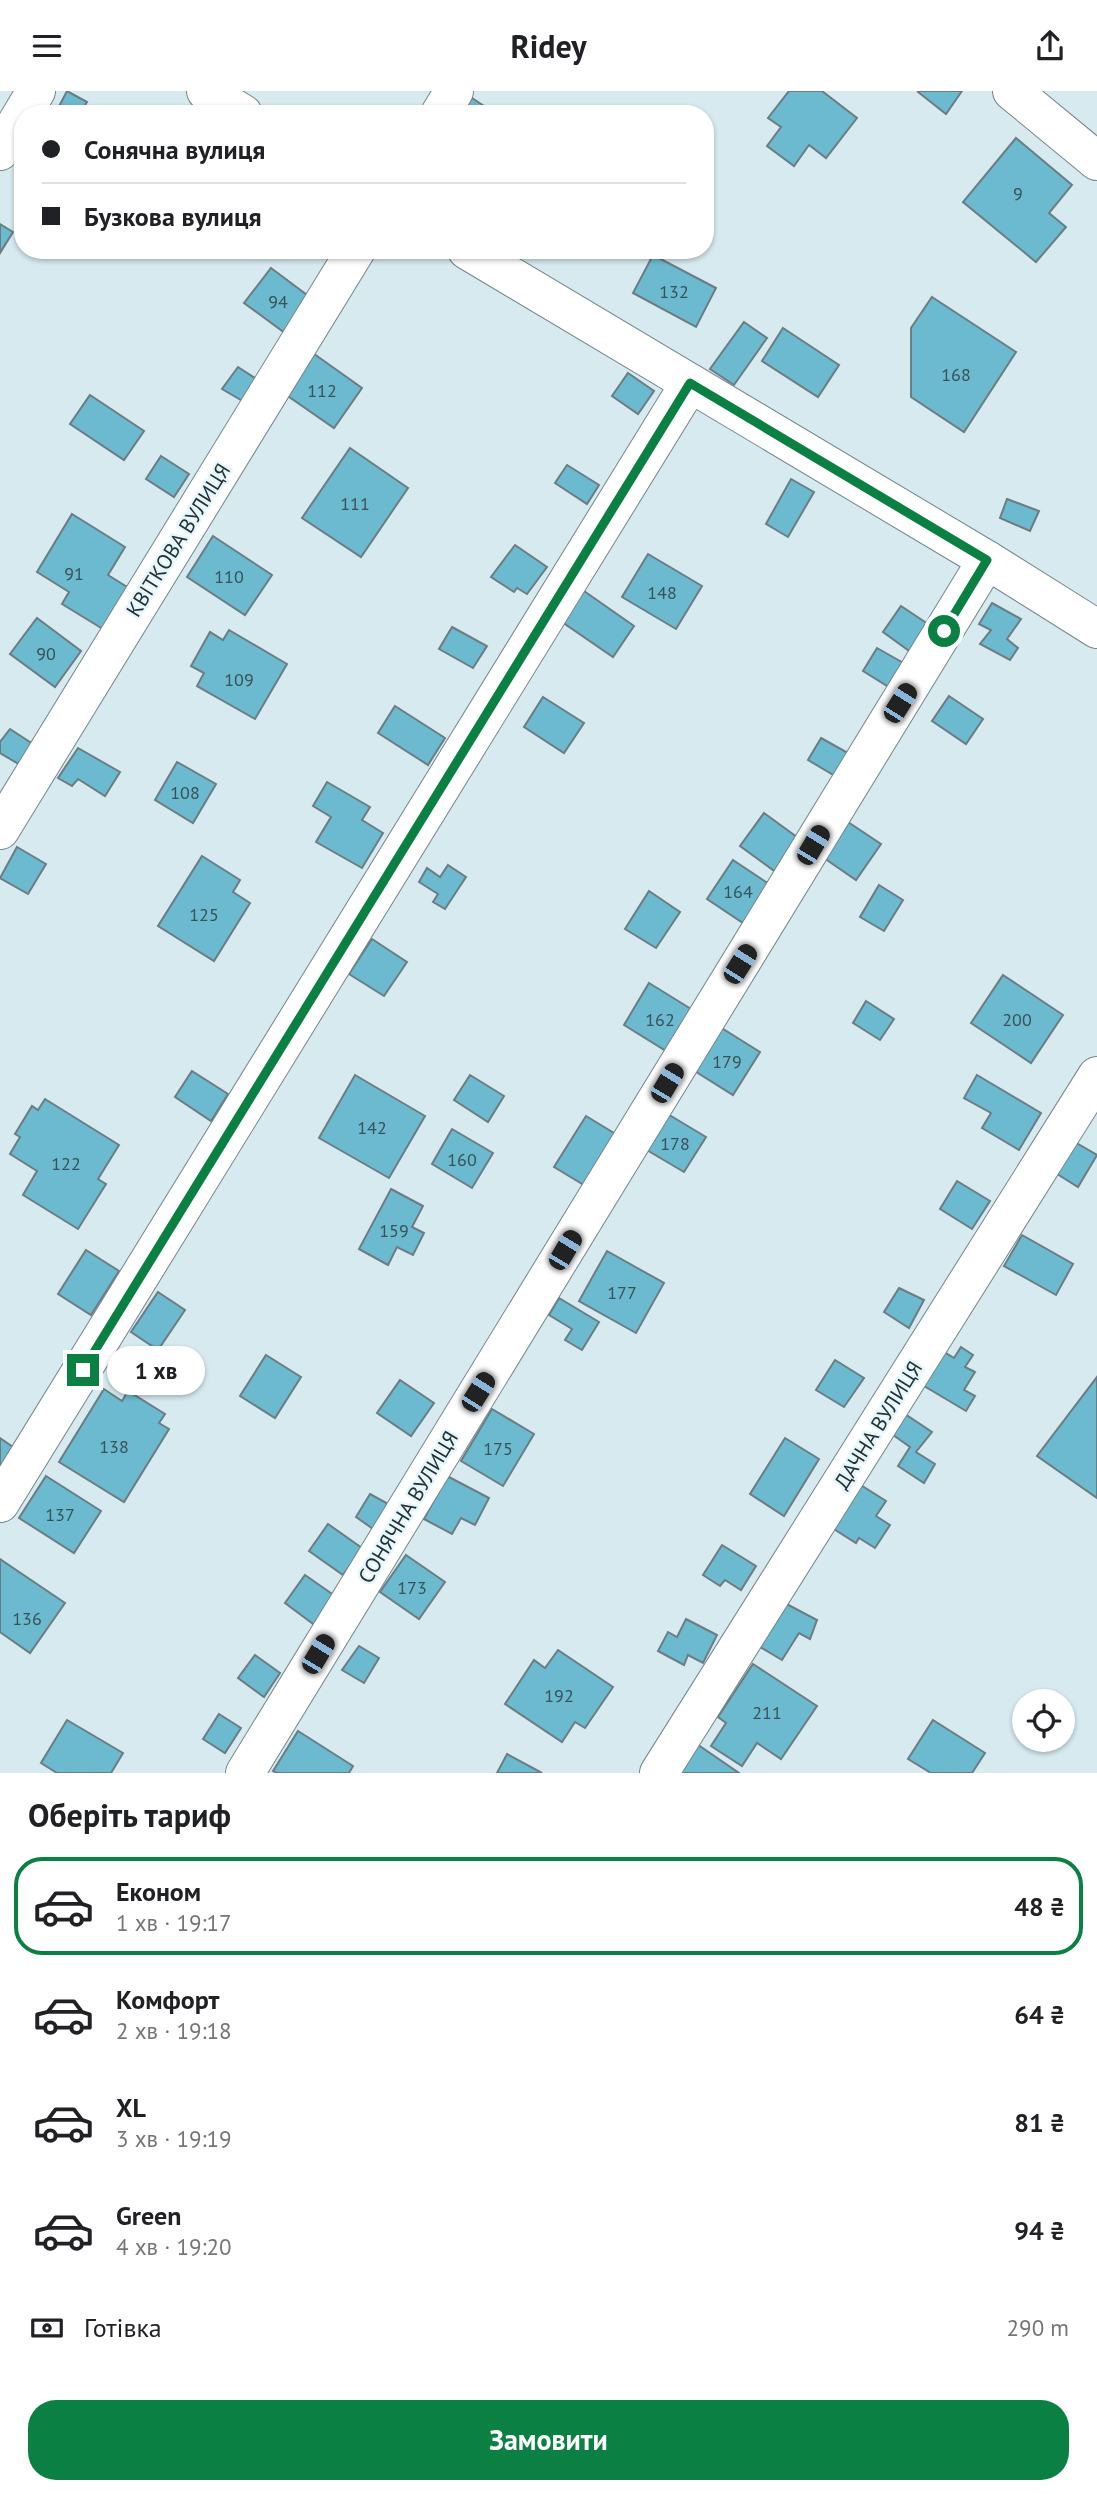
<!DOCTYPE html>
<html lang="uk">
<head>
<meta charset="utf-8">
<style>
  body { margin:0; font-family:"PT Sans",sans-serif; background:#f6f6f6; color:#202124; height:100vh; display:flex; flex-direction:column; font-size:26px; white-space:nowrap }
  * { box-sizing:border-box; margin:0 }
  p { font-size:23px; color:#757577 }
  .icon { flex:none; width:38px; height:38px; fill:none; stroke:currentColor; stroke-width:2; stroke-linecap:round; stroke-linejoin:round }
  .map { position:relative; height:1682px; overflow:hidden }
  .details { display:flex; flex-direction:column; background:#fff; flex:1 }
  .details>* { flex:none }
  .hud { position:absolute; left:14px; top:14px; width:700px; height:154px; border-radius:28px; box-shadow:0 2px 5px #0004; display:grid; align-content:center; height:154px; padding:0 28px; background:#fff }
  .buttons { position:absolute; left:1012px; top:1598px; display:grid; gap:14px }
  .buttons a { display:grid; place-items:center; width:63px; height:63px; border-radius:50%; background:#fff; box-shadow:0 2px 5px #0004; font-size:35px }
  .end { position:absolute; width:32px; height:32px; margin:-16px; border:9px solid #0b8043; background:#fff; box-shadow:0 0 0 4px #fff }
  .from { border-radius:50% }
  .bubble { position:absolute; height:49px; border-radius:24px; background:#fff; box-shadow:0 2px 5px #0004; font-size:23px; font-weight:600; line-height:49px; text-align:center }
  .car { position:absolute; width:21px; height:42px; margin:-21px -10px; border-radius:9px; box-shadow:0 0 5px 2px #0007; background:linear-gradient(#222 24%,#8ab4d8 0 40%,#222 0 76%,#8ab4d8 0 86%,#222 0) }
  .hud b { display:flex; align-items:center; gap:24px; height:66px; font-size:26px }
  .hud b+b { border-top:2px solid #e0e0e0 }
  .hud i { width:18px; height:18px; background:#202124 }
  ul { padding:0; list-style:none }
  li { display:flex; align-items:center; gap:21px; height:98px; margin:0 14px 10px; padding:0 14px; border:4px solid transparent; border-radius:28px }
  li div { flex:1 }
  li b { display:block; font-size:26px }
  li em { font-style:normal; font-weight:600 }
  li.active { border-color:#0b8043 }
  li>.icon { width:63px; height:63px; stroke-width:1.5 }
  h2 { padding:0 28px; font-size:32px; line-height:84px }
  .pay { display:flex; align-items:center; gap:18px; height:77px; padding:0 28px; font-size:26px }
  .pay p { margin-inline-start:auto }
  .button { display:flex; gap:14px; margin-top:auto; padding:14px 28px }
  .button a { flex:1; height:80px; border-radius:28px; background:#0b8043; color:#fff; font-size:28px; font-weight:600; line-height:80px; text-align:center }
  header { display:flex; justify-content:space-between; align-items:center; height:91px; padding:0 28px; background:#fff; font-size:32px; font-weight:600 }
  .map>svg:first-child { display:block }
  .building { fill:#6cbacf; stroke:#6b7d82; stroke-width:2 }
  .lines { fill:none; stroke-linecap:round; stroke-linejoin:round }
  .minor-casing { stroke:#74868c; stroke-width:40 }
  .minor { stroke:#fff; stroke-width:38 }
  .route { stroke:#0b8043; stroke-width:9 }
  .labels { text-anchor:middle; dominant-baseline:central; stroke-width:5; stroke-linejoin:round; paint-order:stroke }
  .number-label { font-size:18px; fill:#385258 }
  .street-label { font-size:21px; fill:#272f31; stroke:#e3f7fd }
</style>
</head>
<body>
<header><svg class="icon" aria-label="menu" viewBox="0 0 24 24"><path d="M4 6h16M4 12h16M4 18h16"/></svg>Ridey<svg class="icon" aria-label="share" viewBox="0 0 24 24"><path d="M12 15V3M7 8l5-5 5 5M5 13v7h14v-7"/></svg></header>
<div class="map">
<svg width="1097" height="1682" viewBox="0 0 1097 1682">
  <rect width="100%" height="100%" fill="#d6eaf0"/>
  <g class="building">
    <polygon points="67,0 87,11 80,23 55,23"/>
    <polygon points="789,0 822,0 857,27 826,67 809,54 794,75 767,55 781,36 768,27"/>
    <polygon points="962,0 946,23 918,1 919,0"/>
    <polygon points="472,7 496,23 461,23"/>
    <polygon points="1016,47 1072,94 1049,122 1066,136 1036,171 963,111"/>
    <polygon points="0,133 13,141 0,162"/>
    <polygon points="653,164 716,197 696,236 633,202"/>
    <polygon points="271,177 311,207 285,242 244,212"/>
    <polygon points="932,206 1016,261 964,341 911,306 911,237"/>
    <polygon points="744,231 767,247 734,294 710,278"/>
    <polygon points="783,237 839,274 818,306 762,270"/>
    <polygon points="310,260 362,297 334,337 282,301"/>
    <polygon points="238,276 261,291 246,312 222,298"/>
    <polygon points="628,282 654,300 638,323 612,305"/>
    <polygon points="90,304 144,340 124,369 70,333"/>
    <polygon points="350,357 408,397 361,466 302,427"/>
    <polygon points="161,365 189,383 174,406 146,388"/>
    <polygon points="567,374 599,394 587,413 555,392"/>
    <polygon points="791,388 814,401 788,446 766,433"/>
    <polygon points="1007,408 1039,420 1030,440 1000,427"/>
    <polygon points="72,423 125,456 108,484 132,499 106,540 62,513 69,501 37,481"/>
    <polygon points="213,445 272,484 245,524 187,486"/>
    <polygon points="515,454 547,476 527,503 517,497 514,501 491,486"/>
    <polygon points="648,463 702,495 676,538 622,506"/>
    <polygon points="584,500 634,535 613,566 562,531"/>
    <polygon points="992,512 1021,528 1007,548 1018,557 1010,569 980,553 991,539 979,533"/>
    <polygon points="901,515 931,535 912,562 883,541"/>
    <polygon points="37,527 81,560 55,596 10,563"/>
    <polygon points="452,536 487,555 473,577 439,558"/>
    <polygon points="229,539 287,573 255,628 197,595 204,582 191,575 210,541 223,549"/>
    <polygon points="877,557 907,574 892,598 863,580"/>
    <polygon points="949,605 983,628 966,653 932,630"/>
    <polygon points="543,606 584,632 564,662 524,636"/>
    <polygon points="395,615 445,647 428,674 378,642"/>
    <polygon points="10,638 36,655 22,675 0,662 0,651"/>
    <polygon points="821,647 850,663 835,685 808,669"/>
    <polygon points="78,657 120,681 105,705 78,688 72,695 58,687"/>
    <polygon points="177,671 216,693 193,732 155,709"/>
    <polygon points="327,691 370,716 362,729 383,742 362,777 316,751 331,726 313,715"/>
    <polygon points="764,722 801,749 777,782 740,755"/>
    <polygon points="848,731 881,753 856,789 824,767"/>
    <polygon points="17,756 46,773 28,803 0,787"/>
    <polygon points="202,765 240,789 233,801 250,812 214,870 158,835"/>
    <polygon points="733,769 769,793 743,832 707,808"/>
    <polygon points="448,774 466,786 445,818 433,811 438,803 419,791 427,777 440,786"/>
    <polygon points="879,794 903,809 884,840 860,826"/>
    <polygon points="649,800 680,821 656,857 625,838"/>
    <polygon points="372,848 407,871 384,905 349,883"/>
    <polygon points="1003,884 1063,924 1031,972 971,932"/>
    <polygon points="649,892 696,921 671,963 624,934"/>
    <polygon points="866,910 894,928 880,949 853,932"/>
    <polygon points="720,936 760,961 733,1004 693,979"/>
    <polygon points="192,980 228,1003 211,1030 175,1006"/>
    <polygon points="355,984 425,1025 389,1087 319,1047"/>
    <polygon points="470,984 504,1005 488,1031 454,1009"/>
    <polygon points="977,984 1041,1022 1019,1059 982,1037 991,1022 964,1007"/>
    <polygon points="45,1008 119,1054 98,1088 106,1093 78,1138 23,1104 37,1080 10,1063 20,1046 15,1043 32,1015 38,1019"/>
    <polygon points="666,1022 706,1046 684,1081 645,1058"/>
    <polygon points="586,1025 619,1045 587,1096 554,1076"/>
    <polygon points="452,1038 493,1062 472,1097 432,1073"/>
    <polygon points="1073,1050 1097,1064 1078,1096 1054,1081"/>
    <polygon points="957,1090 990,1110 972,1138 940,1118"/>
    <polygon points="391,1098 423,1115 412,1136 424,1142 413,1164 397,1156 388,1174 359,1158"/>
    <polygon points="1022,1144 1073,1173 1056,1204 1004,1175"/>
    <polygon points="86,1159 119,1180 91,1224 58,1203"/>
    <polygon points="607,1160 664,1192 636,1242 579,1210"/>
    <polygon points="899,1197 924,1209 909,1237 884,1221"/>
    <polygon points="158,1201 185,1219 158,1259 131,1241"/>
    <polygon points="559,1207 599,1231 582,1259 565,1249 572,1238 549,1224"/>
    <polygon points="961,1256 973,1264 965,1276 975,1281 964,1299 975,1305 966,1320 924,1295 944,1261 954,1267"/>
    <polygon points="266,1264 301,1286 275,1327 240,1305"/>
    <polygon points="835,1269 864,1287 844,1316 816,1299"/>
    <polygon points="1097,1286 1097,1407 1037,1365"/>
    <polygon points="400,1289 434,1312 411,1345 377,1322"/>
    <polygon points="104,1298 122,1310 128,1300 165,1323 159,1332 169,1338 124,1411 59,1371"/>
    <polygon points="492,1318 534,1343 503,1395 461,1370"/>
    <polygon points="902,1321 932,1341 916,1361 935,1373 924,1392 898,1375 910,1356 889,1341"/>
    <polygon points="0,1347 13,1356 0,1377"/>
    <polygon points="785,1347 819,1368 784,1425 750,1403"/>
    <polygon points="46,1385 101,1420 74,1462 19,1427"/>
    <polygon points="447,1385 489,1407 475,1434 461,1427 452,1443 424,1428"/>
    <polygon points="856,1391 886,1410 876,1425 890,1434 875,1457 859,1447 856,1452 829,1435"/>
    <polygon points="370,1403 392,1415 376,1440 356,1426"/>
    <polygon points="328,1433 362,1457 343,1484 309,1460"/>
    <polygon points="722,1454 756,1475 741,1499 725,1489 720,1495 703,1484"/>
    <polygon points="406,1464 445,1491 419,1528 380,1501"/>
    <polygon points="0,1468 65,1512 30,1562 0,1541"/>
    <polygon points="305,1484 345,1512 324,1541 285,1512"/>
    <polygon points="779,1509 817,1529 810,1548 799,1542 782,1569 750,1550"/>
    <polygon points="686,1528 717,1544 703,1572 688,1564 684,1574 658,1560 668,1541 677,1546"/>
    <polygon points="359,1555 379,1567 364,1592 342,1579"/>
    <polygon points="558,1559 613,1596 585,1637 575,1631 562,1651 505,1613 534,1569 545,1577"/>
    <polygon points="255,1564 280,1582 264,1606 238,1587"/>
    <polygon points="753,1573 817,1615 781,1668 757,1652 742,1675 711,1655 726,1632 718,1626"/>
    <polygon points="219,1623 241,1637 225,1662 203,1648"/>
    <polygon points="67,1629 123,1662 111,1682 57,1682 41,1672"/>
    <polygon points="933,1629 985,1662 972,1682 931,1682 908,1668"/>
    <polygon points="298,1640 353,1675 349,1682 277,1682 273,1680"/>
    <polygon points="694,1651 739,1682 673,1682"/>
    <polygon points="507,1663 542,1682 497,1682"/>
  </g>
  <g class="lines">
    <g class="minor-casing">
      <g id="minor">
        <polyline points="206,0 243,23"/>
        <polyline points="1012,0 1097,70"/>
        <polyline points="440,23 454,0"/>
        <polyline points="0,60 36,0"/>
        <polyline points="467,159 987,469 1097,538"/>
        <polyline points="0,739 356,159"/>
        <polyline points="0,1412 690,292"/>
        <polyline points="245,1682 987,469"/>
        <polyline points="659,1682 1097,985"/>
      </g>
    </g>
    <use href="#minor" class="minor"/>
  </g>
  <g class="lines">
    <polyline class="route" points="83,1279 690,292 987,469 944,540"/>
  </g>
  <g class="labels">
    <g class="number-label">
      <text x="1018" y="102">9</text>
      <text x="674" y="200">132</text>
      <text x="278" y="210">94</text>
      <text x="956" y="283">168</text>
      <text x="322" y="299">112</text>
      <text x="355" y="412">111</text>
      <text x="74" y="482">91</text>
      <text x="229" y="485">110</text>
      <text x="662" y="501">148</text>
      <text x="46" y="562">90</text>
      <text x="239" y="588">109</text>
      <text x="185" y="701">108</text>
      <text x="738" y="800">164</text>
      <text x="204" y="823">125</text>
      <text x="660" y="928">162</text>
      <text x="1017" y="928">200</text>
      <text x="727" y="970">179</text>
      <text x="372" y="1036">142</text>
      <text x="675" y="1052">178</text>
      <text x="462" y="1068">160</text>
      <text x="66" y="1072">122</text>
      <text x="394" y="1139">159</text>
      <text x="622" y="1201">177</text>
      <text x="114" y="1355">138</text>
      <text x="498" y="1357">175</text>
      <text x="60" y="1423">137</text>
      <text x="412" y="1496">173</text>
      <text x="27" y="1527">136</text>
      <text x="559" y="1604">192</text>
      <text x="767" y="1621">211</text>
    </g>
    <g class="street-label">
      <text transform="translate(178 449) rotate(-58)">КВІТКОВА ВУЛИЦЯ</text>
      <text transform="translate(878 1334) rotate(-58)">ДАЧНА ВУЛИЦЯ</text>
      <text transform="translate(408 1416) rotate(-59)">СОНЯЧНА ВУЛИЦЯ</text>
    </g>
  </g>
</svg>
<div class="buttons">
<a><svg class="icon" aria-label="locate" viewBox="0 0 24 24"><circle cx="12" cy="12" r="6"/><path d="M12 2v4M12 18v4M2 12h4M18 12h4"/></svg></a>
</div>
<i class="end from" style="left:944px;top:540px"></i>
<i class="end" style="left:83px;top:1279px"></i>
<div class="bubble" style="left:107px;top:1255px;width:98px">1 хв</div>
<i class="car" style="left:900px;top:612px;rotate:32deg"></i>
<i class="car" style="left:813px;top:754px;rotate:31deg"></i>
<i class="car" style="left:740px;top:873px;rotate:32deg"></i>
<i class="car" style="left:667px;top:992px;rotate:31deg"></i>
<i class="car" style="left:565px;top:1159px;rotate:31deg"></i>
<i class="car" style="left:478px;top:1301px;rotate:32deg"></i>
<i class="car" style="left:318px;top:1563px;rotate:31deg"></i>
<div class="hud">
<b><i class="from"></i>Сонячна вулиця</b>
<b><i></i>Бузкова вулиця</b>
</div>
</div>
<section class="details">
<h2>Оберіть тариф</h2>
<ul>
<li class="active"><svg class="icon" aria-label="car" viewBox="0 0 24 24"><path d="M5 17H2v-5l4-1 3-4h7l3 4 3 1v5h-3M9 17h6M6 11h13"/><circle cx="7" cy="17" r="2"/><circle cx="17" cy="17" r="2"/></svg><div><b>Економ</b><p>1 хв · 19:17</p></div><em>48 ₴</em></li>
<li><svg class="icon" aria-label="car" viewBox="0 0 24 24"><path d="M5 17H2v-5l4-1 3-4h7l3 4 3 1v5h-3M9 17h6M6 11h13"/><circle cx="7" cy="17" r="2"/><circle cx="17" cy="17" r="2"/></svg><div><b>Комфорт</b><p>2 хв · 19:18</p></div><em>64 ₴</em></li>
<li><svg class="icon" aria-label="car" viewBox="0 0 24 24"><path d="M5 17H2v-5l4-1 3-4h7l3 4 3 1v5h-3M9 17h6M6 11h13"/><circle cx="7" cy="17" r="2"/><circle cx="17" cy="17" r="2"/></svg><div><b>XL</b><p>3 хв · 19:19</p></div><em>81 ₴</em></li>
<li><svg class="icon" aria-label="car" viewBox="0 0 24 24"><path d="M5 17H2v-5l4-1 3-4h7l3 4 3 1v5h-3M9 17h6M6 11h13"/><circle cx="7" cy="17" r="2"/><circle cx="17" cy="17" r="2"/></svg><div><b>Green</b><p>4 хв · 19:20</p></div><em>94 ₴</em></li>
</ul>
<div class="pay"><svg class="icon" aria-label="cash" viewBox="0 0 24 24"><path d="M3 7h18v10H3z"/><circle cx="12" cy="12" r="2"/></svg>Готівка<p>290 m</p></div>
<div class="button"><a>Замовити</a></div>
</section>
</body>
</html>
